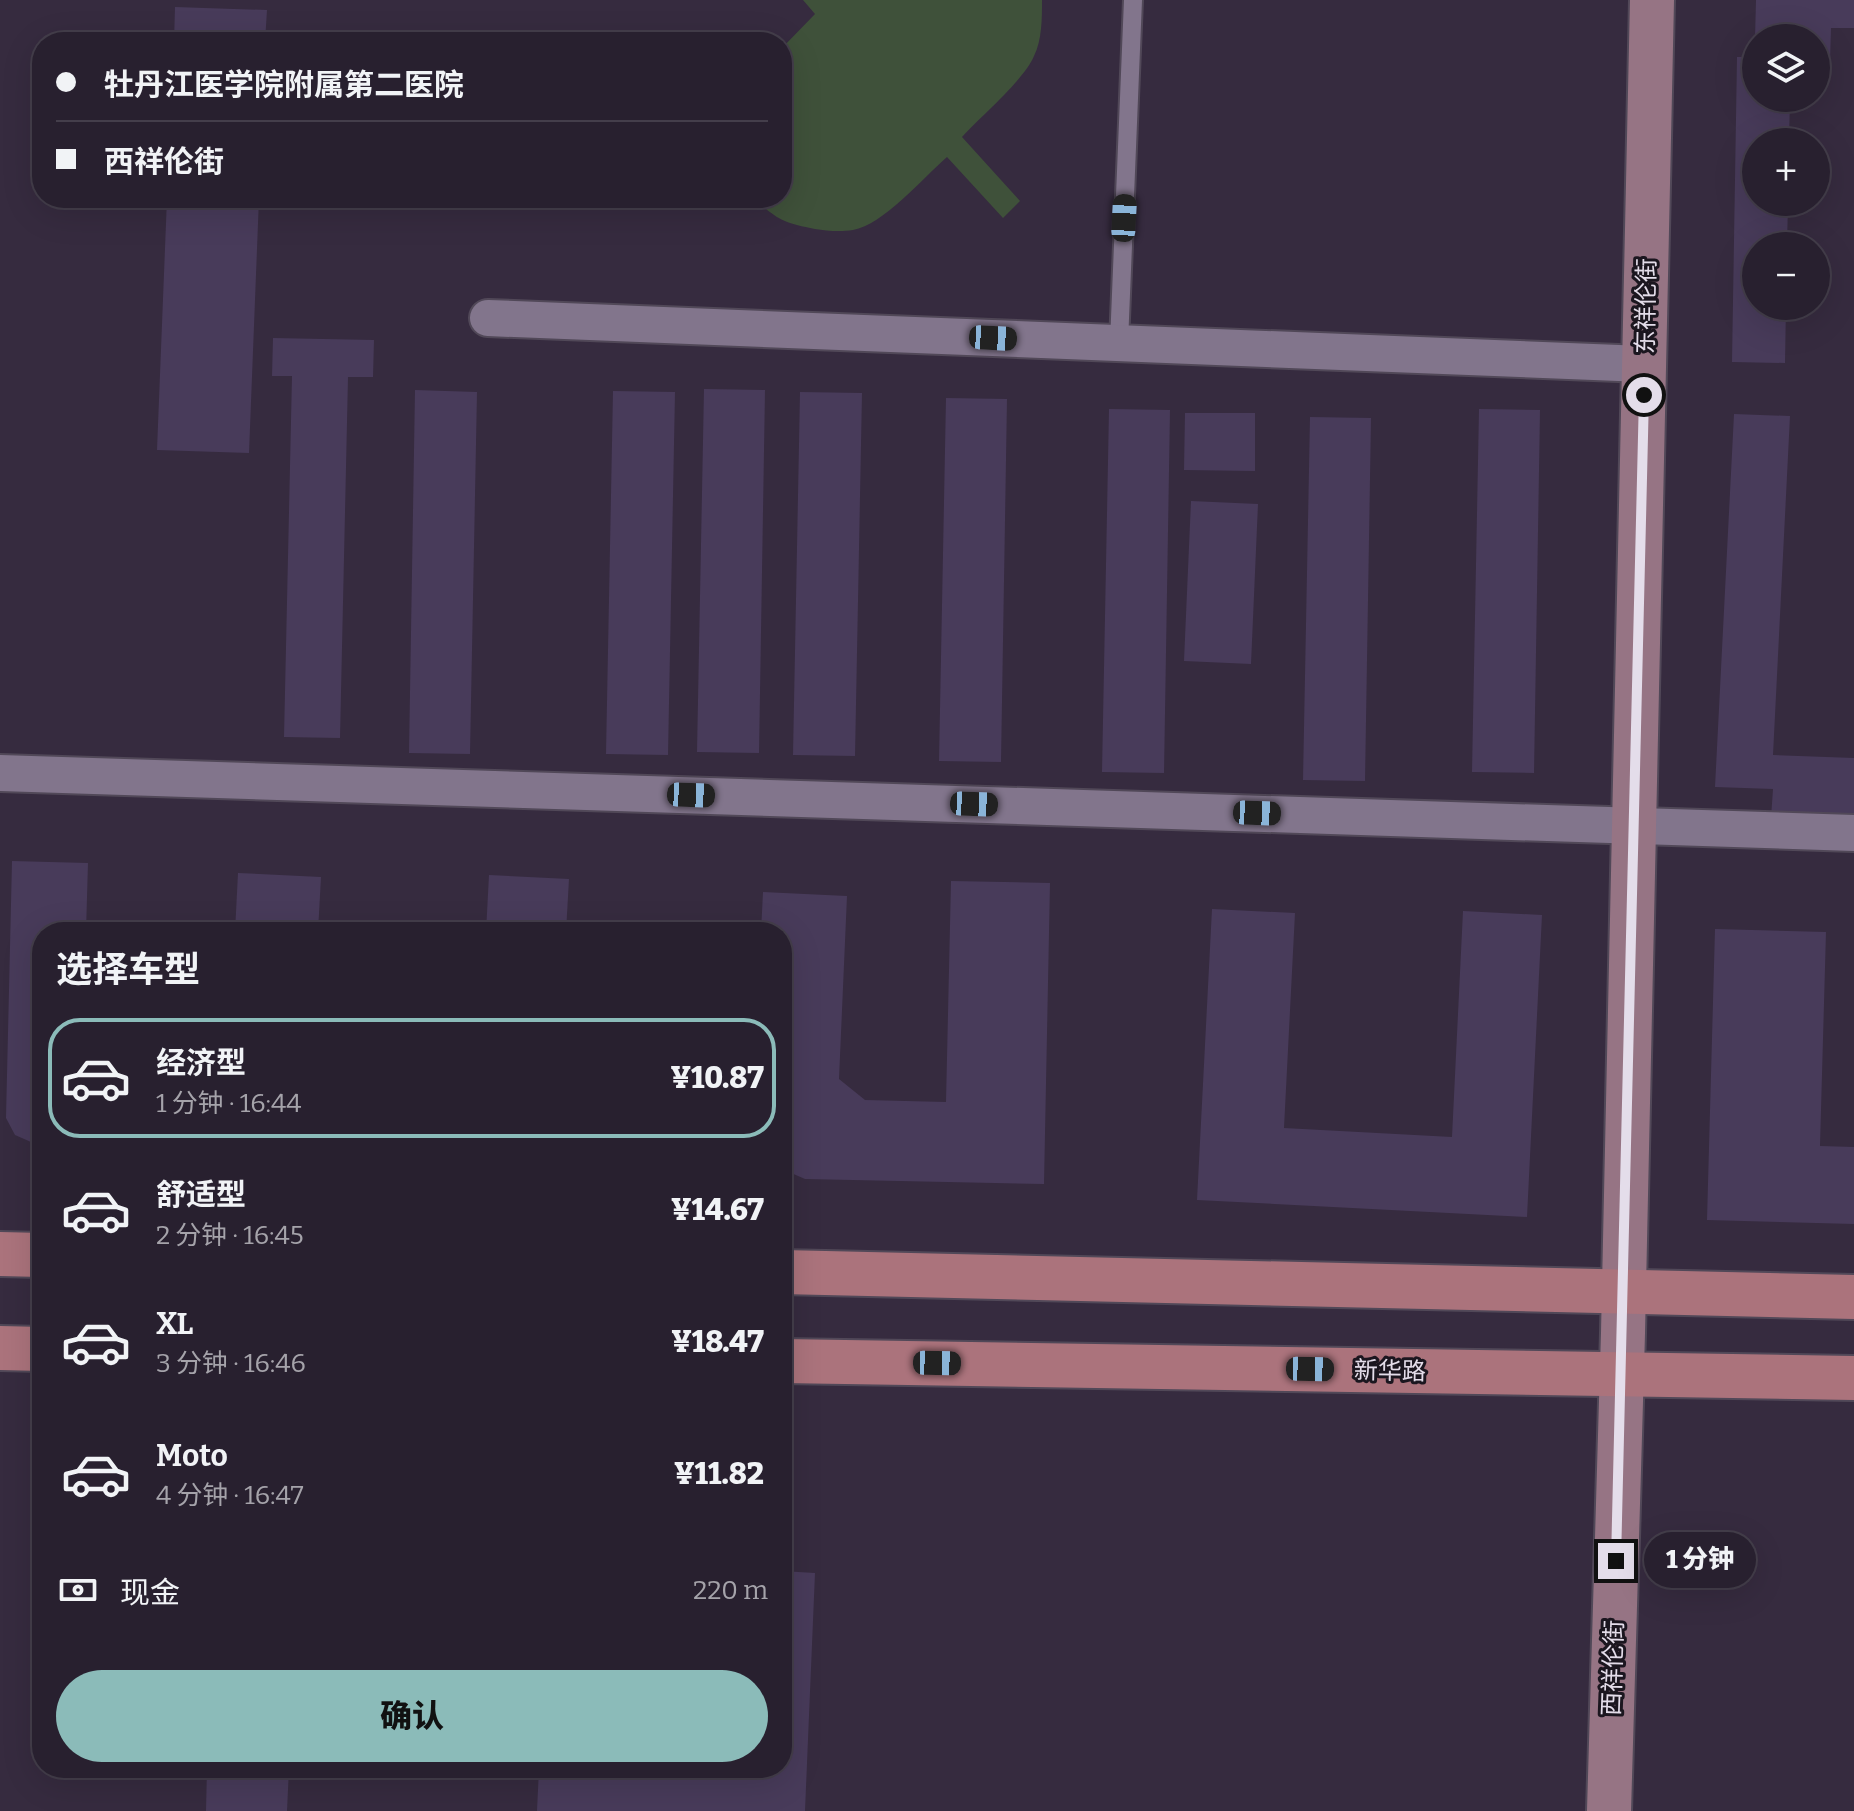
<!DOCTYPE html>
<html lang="zh">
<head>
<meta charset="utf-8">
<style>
  body { margin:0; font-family:Bitter,"Noto Sans SC",serif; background:#302837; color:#f1f3f6; height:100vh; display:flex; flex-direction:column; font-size:30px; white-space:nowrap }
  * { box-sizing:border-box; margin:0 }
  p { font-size:26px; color:#a5a3aa }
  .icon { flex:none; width:44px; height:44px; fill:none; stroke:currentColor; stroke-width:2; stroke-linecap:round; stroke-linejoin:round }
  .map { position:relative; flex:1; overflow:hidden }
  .details { position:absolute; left:32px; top:922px; width:760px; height:856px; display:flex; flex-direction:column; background:#28202f; border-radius:32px; box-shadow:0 8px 32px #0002,0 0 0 2px #443e4b }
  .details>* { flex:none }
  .top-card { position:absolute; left:32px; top:32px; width:760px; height:176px; border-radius:32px; box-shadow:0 8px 32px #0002,0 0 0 2px #443e4b; display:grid; align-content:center; height:176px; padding:0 24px; background:#28202f }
  .controls { position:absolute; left:1742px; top:24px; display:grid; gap:16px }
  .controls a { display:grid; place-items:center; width:88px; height:88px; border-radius:50%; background:#28202f; box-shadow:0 8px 32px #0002,0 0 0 2px #443e4b; font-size:40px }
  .end { position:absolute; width:36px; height:36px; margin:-18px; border:10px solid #e4ddea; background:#111; box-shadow:0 0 0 4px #111 }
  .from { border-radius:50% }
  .bubble { position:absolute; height:56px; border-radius:28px; background:#28202f; box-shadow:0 8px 32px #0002,0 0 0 2px #443e4b; font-size:26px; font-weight:800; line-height:56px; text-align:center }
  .car { position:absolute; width:24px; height:48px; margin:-24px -12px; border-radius:10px; box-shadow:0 0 6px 2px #0007; background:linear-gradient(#222 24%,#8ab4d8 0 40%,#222 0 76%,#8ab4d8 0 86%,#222 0) }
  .top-card b { display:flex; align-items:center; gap:28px; height:76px; font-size:30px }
  .top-card b+b { border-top:2px solid #443e4b }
  .top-card i { width:20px; height:20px; background:#f1f3f6 }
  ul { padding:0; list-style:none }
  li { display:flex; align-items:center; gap:24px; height:120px; margin:0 16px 12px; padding:0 8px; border:4px solid transparent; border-radius:32px }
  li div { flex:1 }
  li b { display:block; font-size:30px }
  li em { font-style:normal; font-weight:800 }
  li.current { border-color:#8bbbb9 }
  li>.icon { width:72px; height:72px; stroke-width:1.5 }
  h2 { padding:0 24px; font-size:36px; line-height:96px }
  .pay { display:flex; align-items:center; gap:20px; height:88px; padding:0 24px; font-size:30px }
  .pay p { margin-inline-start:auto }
  .action { display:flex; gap:16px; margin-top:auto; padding:16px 24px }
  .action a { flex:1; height:92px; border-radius:48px; background:#8bbbb9; color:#111; font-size:32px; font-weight:800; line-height:92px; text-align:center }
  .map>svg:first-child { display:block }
  .green { fill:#3f513a }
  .building { fill:#483b5a }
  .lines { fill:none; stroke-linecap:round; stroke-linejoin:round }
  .lane-casing { stroke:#514858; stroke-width:22 }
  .street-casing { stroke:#514858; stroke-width:40 }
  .secondary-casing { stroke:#514858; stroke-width:48 }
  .primary-casing { stroke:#514858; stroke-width:48 }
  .lane { stroke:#82758c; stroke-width:18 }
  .street { stroke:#82758c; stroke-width:36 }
  .secondary { stroke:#967484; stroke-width:44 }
  .primary { stroke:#ab737c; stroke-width:44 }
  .route { stroke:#e4ddea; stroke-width:10 }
  .labels { text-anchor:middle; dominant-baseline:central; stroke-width:6; stroke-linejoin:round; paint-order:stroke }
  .street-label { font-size:24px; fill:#e4ddea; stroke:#1b161f }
</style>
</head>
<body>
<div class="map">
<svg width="1854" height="1811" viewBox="0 0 1854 1811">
  <rect width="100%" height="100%" fill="#362b3f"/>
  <path class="green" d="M803,0H1042C1042,18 1042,40 1034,56C1024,80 981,116 962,137L1020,201L1003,218L947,157C923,178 883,225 853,230C841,232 827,231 815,229C785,223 777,220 755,199L782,198V48L815,14Z"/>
  <g class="building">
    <polygon points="1756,0 1854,0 1854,28 1831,28 1830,62 1816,61 1816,38 1755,38"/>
    <polygon points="175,7 267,10 265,42 174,42"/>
    <polygon points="1737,57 1756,57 1756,98 1790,98 1789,142 1756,142 1756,202 1788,202 1787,246 1756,246 1756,306 1786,306 1785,363 1732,362"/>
    <polygon points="167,198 259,198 249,453 157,450"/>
    <polygon points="273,338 374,340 373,377 348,377 340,738 284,737 292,376 272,376"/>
    <polygon points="704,389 765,390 759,753 697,752"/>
    <polygon points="415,390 477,392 470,754 409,753"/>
    <polygon points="613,391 675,392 668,755 606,754"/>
    <polygon points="800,392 862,393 855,756 793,755"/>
    <polygon points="946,398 1007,399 1001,762 939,761"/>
    <polygon points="1109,409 1170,410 1164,773 1102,772"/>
    <polygon points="1479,409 1540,410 1534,773 1472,772"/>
    <polygon points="1185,413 1255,413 1255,471 1184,470"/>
    <polygon points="1734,414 1790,416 1773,755 1854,758 1854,822 1771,818 1773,789 1715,787"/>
    <polygon points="1310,417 1371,418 1365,781 1303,780"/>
    <polygon points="1191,501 1258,504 1251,664 1184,661"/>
    <polygon points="12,861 88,863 86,932 42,932 42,1142 31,1142 15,1135 6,1118"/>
    <polygon points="238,873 321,877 318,932 235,932"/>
    <polygon points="489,875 569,879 566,932 486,932"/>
    <polygon points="951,881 1050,883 1044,1184 805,1179 782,1169 782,932 761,932 763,892 847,896 839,1079 865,1100 946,1102"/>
    <polygon points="1212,909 1295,913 1284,1128 1452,1137 1463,911 1542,915 1527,1217 1197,1200"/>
    <polygon points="1715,929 1826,932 1820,1146 1854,1147 1854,1224 1707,1220"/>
    <polygon points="782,1571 815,1573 805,1811 537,1811 539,1768 782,1768"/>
    <polygon points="207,1768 289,1768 287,1811 206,1811"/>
  </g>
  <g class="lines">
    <g class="lane-casing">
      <polyline id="lane" points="1119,343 1133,0"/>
    </g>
    <g class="street-casing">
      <g id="street">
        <polyline points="488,318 1644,364"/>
        <polyline points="0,773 1854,833"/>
      </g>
    </g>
    <g class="secondary-casing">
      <polyline id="secondary" points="1609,1811 1623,1333 1652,0"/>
    </g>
    <g class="primary-casing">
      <g id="primary">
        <polyline points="0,1254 42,1255"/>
        <polyline points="782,1272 1854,1297"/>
        <polyline points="0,1348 42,1349"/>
        <polyline points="782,1361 1854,1378"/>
      </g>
    </g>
    <use href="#lane" class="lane"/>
    <use href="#street" class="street"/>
    <use href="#secondary" class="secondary"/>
    <use href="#primary" class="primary"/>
  </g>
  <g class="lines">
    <polyline class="route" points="1616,1561 1644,395"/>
  </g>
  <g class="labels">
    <g class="street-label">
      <text transform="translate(1646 306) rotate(-89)">东祥伦街</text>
      <text transform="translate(1390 1371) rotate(1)">新华路</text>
      <text transform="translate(1613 1668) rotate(-88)">西祥伦街</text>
    </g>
  </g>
</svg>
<div class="controls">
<a><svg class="icon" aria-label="layers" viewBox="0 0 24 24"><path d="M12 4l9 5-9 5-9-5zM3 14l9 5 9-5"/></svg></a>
<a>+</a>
<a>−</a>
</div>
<i class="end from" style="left:1644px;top:395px"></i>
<i class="end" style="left:1616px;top:1561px"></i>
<div class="bubble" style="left:1644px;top:1532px;width:112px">1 分钟</div>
<i class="car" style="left:1124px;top:218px;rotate:3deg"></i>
<i class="car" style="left:993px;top:338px;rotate:93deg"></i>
<i class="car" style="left:691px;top:795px;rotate:92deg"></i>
<i class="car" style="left:974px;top:804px;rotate:92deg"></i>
<i class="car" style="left:1257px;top:813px;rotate:92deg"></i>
<i class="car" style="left:937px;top:1363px;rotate:91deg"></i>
<i class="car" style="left:1310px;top:1369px;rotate:91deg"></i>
<div class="top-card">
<b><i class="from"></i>牡丹江医学院附属第二医院</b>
<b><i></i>西祥伦街</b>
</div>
<section class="details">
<h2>选择车型</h2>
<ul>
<li class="current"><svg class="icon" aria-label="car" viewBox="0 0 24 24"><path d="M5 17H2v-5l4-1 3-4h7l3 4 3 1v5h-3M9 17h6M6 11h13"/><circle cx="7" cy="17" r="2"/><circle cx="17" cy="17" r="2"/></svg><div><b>经济型</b><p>1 分钟 · 16:44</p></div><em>¥10.87</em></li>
<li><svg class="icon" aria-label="car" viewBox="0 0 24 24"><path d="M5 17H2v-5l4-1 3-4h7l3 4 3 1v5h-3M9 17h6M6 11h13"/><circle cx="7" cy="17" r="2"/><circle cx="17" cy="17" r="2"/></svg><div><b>舒适型</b><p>2 分钟 · 16:45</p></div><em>¥14.67</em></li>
<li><svg class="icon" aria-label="car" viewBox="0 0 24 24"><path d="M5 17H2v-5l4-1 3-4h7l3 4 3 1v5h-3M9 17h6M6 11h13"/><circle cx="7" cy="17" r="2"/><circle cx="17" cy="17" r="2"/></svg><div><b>XL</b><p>3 分钟 · 16:46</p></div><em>¥18.47</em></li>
<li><svg class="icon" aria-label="car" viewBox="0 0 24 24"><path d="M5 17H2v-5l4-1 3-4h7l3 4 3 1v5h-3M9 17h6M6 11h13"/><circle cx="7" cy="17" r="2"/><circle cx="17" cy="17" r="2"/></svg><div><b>Moto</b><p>4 分钟 · 16:47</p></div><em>¥11.82</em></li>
</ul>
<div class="pay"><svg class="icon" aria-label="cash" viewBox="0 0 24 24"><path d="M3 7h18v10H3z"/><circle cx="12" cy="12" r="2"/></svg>现金<p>220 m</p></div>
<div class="action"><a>确认</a></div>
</section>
</div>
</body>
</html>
